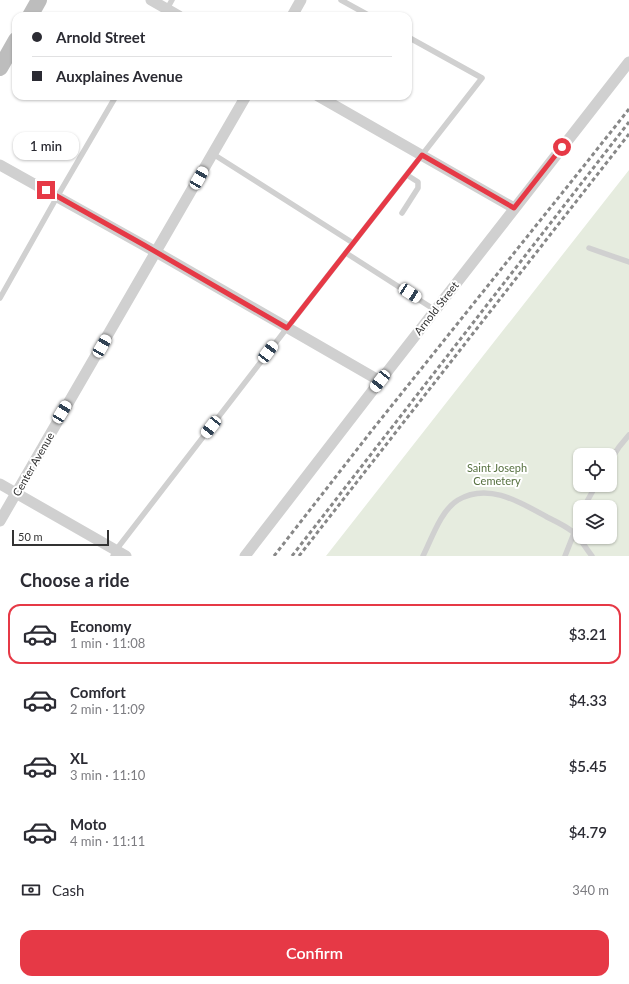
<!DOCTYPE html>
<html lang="en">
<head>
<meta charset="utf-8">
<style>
  body { margin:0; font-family:Lato,sans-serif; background:#f2f2f3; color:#2b2b33; height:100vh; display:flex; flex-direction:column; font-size:15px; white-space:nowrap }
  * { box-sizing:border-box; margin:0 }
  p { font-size:13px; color:#7c7c81 }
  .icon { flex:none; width:22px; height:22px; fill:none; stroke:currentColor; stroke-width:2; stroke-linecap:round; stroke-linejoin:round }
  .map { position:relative; height:556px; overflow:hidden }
  .side { display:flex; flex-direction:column; background:#fff; flex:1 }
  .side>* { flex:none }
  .banner { position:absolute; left:12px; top:12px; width:400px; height:88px; border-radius:12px; box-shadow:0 1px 3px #0004; display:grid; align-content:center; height:88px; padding:0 20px; background:#fff }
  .controls { position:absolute; left:573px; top:448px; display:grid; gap:8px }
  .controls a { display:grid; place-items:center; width:44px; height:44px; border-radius:8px; background:#fff; box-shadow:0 1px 3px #0004; font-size:20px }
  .scale { position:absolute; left:12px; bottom:10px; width:97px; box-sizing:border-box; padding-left:4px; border:2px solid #333; border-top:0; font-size:11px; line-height:14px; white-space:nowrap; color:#333; -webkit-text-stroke:3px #fff; paint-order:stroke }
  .end { position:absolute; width:18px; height:18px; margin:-9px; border:5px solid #e63946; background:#fff; box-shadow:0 0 0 2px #fff }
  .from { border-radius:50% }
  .bubble { position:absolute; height:28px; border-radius:12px; background:#fff; box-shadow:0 1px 3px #0004; font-size:13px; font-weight:600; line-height:28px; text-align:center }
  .car { position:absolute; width:12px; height:24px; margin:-12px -6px; border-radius:5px; box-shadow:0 0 3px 1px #0007; background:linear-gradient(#fff 24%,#345 0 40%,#fff 0 76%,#345 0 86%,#fff 0) }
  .banner b { display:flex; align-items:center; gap:14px; height:38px; font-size:15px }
  .banner b+b { border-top:1px solid #e1e1e2 }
  .banner i { width:10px; height:10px; background:#2b2b33 }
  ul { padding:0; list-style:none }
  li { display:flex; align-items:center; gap:12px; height:60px; margin:0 8px 6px; padding:0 12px; border:2px solid transparent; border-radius:12px }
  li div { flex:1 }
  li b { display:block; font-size:15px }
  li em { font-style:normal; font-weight:600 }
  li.on { border-color:#e63946 }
  li>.icon { width:36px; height:36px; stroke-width:1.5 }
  h2 { padding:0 20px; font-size:18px; line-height:48px }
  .pay { display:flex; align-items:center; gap:10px; height:44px; padding:0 20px; font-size:15px }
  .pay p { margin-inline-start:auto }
  .primary-button { display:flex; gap:8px; margin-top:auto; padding:8px 20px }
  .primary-button a { flex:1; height:46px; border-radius:12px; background:#e63946; color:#fff; font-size:16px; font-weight:600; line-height:46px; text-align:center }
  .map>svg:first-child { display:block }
  .green { fill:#e6ecdf; fill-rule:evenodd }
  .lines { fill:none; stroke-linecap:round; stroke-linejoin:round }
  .lane { stroke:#d0d0d0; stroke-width:5.5 }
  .street { stroke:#d0d0d0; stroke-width:11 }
  .secondary { stroke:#bdbdbd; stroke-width:16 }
  .rail { stroke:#888; stroke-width:3; stroke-dasharray:4 3; stroke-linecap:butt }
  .route { stroke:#e63946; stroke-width:5 }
  .labels { text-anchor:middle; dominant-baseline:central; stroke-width:4; stroke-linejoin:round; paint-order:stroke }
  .street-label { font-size:11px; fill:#333; stroke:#fff }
  .park-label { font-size:11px; fill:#56703f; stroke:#fff }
</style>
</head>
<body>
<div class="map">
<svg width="629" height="556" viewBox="0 0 629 556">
  <rect width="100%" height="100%" fill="#fff"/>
  <path class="green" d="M629,170V556H326ZM580,455H610V485H580ZM580,507H610V537H580Z"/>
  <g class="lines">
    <g class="lane">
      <polyline points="341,0 370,16"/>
      <polyline points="163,16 172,0"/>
      <polyline points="213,154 353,243"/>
      <polyline points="402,213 418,188 418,182 407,175"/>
      <polyline points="589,248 629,262"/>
      <polyline points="346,253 435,310"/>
      <polyline points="0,298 57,197 116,96"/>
      <polyline points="610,461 619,447 629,435"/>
      <polyline points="584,507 596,485"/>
      <polyline points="113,556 116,550 287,328 482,78 408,37"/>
      <path d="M423,556C432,538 441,510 458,500C488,482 520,502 547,517C555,521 566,526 573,532C579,536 587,550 592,556"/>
      <polyline points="565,556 580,518"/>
    </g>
    <g class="street">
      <polyline points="151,0 179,16"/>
      <polyline points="292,16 301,0"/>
      <polyline points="318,96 514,208"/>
      <polyline points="0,165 156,252 380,381"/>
      <polyline points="0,484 126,556"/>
      <polyline points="0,521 246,96"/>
      <polyline points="245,556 380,381 629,62"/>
    </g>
    <g class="secondary">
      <polyline points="30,16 39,0"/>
      <polyline points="0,68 16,40"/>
    </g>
    <g class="rail">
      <polyline points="274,556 373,429 587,162 629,109"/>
      <polyline points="292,556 629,122"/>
      <polyline points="299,556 629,134"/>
    </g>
  </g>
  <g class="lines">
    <polyline class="route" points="46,190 144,245 287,328 422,155 514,208 562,147"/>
  </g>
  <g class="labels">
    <g class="street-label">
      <text transform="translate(436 308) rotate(-52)">Arnold Street</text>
      <text transform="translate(33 464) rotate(-60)">Center Avenue</text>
    </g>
    <g class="park-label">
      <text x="497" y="467">Saint Joseph<tspan x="497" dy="13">Cemetery</tspan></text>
    </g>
  </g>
</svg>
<div class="controls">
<a><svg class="icon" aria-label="locate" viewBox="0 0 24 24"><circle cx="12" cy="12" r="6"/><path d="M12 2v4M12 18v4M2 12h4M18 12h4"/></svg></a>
<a><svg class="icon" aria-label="layers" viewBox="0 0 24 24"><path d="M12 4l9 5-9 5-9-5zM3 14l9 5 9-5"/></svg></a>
</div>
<div class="scale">50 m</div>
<i class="end from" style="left:562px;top:147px"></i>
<i class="end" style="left:46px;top:190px"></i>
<div class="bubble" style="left:13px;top:132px;width:66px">1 min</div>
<i class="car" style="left:199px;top:178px;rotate:30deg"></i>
<i class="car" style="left:410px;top:293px;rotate:123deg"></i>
<i class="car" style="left:102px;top:346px;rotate:30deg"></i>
<i class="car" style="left:268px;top:352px;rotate:37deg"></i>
<i class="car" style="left:380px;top:381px;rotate:218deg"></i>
<i class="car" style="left:62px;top:412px;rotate:31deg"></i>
<i class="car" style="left:211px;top:427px;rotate:218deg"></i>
<div class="banner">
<b><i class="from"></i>Arnold Street</b>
<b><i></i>Auxplaines Avenue</b>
</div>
</div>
<section class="side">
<h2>Choose a ride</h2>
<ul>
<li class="on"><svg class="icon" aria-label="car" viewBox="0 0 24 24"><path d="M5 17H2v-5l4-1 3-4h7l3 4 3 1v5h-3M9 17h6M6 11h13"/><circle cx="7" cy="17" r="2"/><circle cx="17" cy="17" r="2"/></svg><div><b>Economy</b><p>1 min · 11:08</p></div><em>$3.21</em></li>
<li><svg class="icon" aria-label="car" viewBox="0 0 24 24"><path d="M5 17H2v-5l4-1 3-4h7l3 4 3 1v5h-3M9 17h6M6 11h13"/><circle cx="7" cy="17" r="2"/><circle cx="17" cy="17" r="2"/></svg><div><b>Comfort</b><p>2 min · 11:09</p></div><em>$4.33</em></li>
<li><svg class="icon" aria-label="car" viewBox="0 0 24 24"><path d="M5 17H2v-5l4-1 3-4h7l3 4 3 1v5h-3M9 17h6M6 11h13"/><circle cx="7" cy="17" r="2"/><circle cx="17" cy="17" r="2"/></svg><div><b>XL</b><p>3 min · 11:10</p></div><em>$5.45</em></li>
<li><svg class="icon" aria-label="car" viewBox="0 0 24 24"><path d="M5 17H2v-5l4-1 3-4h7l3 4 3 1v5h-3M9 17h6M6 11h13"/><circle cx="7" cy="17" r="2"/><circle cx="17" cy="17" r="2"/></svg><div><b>Moto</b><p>4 min · 11:11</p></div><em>$4.79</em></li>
</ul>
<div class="pay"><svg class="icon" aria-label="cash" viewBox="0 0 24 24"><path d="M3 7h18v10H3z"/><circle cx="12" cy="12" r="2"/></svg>Cash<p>340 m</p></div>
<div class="primary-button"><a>Confirm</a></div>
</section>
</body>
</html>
